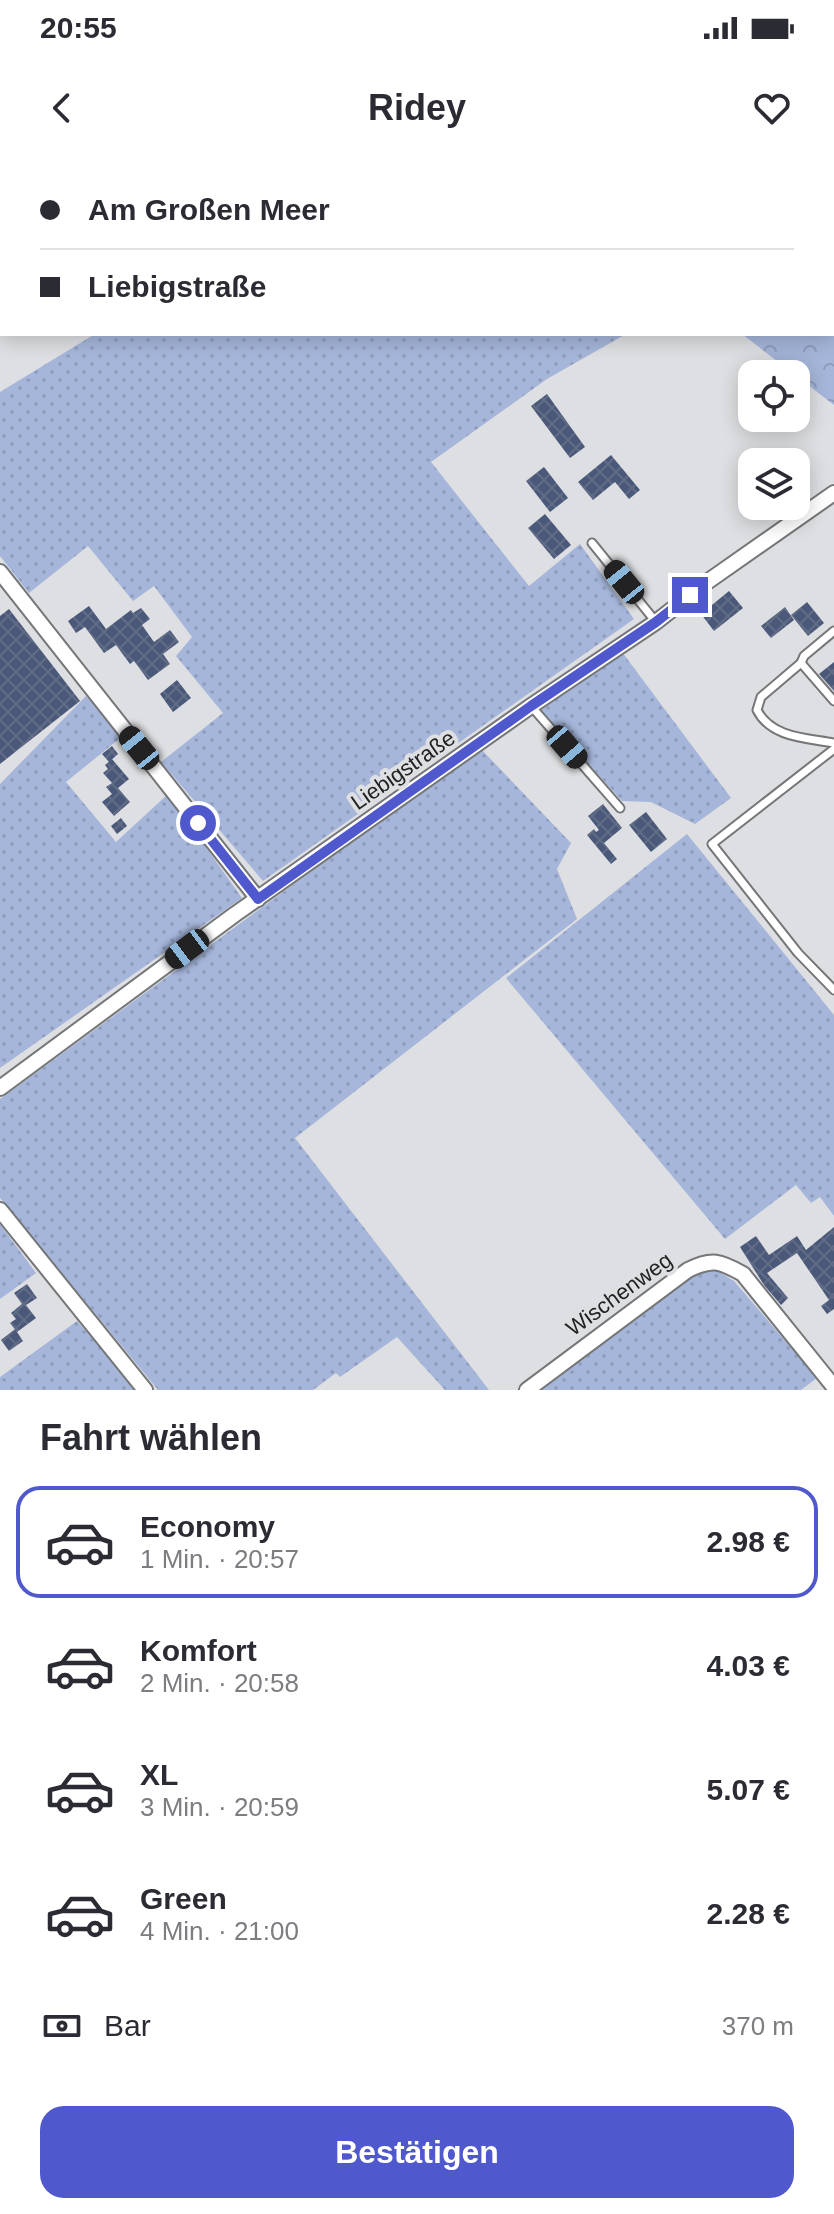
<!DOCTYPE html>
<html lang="de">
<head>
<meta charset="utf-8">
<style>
  body { margin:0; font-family:Arial,sans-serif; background:#f7f7f7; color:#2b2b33; height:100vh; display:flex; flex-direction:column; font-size:30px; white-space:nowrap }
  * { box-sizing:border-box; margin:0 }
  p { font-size:26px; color:#7c7c81 }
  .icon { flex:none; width:44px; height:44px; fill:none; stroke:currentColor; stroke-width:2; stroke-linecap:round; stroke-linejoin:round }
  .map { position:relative; height:1230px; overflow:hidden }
  .side { display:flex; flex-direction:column; background:#fff; flex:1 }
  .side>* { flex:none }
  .guide { position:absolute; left:0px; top:0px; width:834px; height:176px; box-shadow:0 4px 20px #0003; display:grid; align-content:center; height:176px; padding:0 40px; background:#fff }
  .tools { position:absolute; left:738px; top:200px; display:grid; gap:16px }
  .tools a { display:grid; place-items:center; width:72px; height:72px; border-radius:16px; background:#fff; box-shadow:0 4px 20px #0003; font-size:40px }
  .end { position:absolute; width:36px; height:36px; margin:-18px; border:10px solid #5058ce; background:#fff; box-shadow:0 0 0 4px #fff }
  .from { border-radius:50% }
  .car { position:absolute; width:24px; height:48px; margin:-24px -12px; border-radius:10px; box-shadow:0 0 6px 2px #0007; background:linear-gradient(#222 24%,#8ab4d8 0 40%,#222 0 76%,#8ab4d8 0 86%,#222 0) }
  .guide b { display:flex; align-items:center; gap:28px; height:76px; font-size:30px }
  .guide b+b { border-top:2px solid #e1e1e2 }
  .guide i { width:20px; height:20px; background:#2b2b33 }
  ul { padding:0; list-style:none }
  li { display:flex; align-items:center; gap:24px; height:112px; margin:0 16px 12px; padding:0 24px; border:4px solid transparent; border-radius:24px }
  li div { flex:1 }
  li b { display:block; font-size:30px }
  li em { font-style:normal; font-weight:700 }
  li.current { border-color:#5058ce }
  li>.icon { width:72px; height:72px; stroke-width:1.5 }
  h2 { padding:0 40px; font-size:36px; line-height:96px }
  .pay { display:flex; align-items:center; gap:20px; height:88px; padding:0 40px; font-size:30px }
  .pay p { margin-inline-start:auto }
  .action { display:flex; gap:16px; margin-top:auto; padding:16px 40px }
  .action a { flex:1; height:92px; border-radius:24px; background:#5058ce; color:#fff; font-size:32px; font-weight:700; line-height:92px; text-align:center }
  .status { display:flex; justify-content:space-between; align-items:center; height:56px; padding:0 40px; background:#fff; direction:ltr }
  .status svg { height:22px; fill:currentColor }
  header { display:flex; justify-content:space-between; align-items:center; height:104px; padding:0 40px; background:#fff; font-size:36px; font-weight:700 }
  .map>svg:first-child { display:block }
  .grass { fill:url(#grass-dots) }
  .forest { fill:url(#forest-crowns) }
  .building { fill:url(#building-cross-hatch) }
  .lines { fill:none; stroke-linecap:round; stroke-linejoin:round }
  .service-casing { stroke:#757678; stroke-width:11 }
  .minor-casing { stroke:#757678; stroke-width:18 }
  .service { stroke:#fff; stroke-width:7 }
  .minor { stroke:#fff; stroke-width:14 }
  .route { stroke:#5058ce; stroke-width:10 }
  .labels { text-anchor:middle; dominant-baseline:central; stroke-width:8; stroke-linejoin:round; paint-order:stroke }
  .street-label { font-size:22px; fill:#212223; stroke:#dedfe2 }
</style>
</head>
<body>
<div class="status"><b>20:55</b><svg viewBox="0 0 49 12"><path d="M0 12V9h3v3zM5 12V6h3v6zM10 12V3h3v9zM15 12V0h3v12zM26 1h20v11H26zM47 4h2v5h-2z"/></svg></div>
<header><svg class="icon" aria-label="back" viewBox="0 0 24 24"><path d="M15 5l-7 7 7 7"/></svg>Ridey<svg class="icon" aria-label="heart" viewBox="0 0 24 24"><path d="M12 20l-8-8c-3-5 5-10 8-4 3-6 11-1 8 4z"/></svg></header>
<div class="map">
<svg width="834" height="1230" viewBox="0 0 834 1230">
  <defs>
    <pattern id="grass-dots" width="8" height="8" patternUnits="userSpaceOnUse" patternTransform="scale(2)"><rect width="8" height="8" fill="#a5b6da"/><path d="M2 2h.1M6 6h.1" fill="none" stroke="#8e9cbb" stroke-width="1.8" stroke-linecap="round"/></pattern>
    <pattern id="forest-crowns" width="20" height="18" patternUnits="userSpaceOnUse" patternTransform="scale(2)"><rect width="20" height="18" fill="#a5b6da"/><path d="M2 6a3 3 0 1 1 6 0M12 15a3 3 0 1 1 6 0" fill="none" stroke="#8e9cbb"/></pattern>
    <pattern id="building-cross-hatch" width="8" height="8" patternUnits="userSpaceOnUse" patternTransform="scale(2)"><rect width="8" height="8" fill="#4a5879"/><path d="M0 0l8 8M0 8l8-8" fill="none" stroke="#616c87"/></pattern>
  </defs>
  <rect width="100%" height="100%" fill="#dedfe2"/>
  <g class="grass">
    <polygon points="81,0 546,0 548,2 82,2"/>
    <polygon points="615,0 753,0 758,2 612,2"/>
    <polygon points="95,174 626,174 547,219 431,302 529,426 580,384 634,459 263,721 161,602 223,553 176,496 192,477 154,426 133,441 88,386 29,433 0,396 0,232"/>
    <polygon points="622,492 731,638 695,664 651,642 622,641 538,548"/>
    <polygon points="86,536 124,575 66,622 116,682 168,634 242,738 0,908 0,624"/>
    <polygon points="480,588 571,683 557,709 577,759 295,978 489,1230 445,1230 397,1177 340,1217 336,1213 313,1230 158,1230 0,1038 0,939"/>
    <polygon points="687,674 834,855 834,1056 820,1037 811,1043 796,1025 725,1079 506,818"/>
    <polygon points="0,1064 36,1113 0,1139"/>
    <polygon points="701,1108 713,1108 734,1121 817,1218 801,1230 537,1230"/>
    <polygon points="77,1161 137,1230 0,1230 0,1217"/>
  </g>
  <polygon class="forest" points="832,112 834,113 834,245 742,174 832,174"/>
  <g class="building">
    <polygon points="547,234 585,287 570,298 531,246"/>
    <polygon points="611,295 640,330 629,339 615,322 593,340 578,322"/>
    <polygon points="544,307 568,338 550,352 526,321"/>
    <polygon points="545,354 571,385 554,399 528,368"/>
    <polygon points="729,431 743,448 714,471 701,454"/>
    <polygon points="807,442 824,463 808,476 791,455"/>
    <polygon points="89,446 106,469 131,450 133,453 141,448 150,459 142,465 154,482 170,470 179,482 163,494 170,504 148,520 134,501 130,504 116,485 104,493 85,467 76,473 68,461"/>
    <polygon points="785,447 794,460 771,478 761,466"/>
    <polygon points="9,449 80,541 0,604 0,456"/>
    <polygon points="834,502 834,531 819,514"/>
    <polygon points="177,520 191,538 173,552 160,534"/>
    <polygon points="112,586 118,594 109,602 102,594"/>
    <polygon points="112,599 129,619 118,628 130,642 114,656 102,642 112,634 106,627 112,623 103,613 108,609 105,605"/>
    <polygon points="603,644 622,668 604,683 617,699 611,704 587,675 594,669 596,672 599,670 588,656"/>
    <polygon points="646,652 667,679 651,692 629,665"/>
    <polygon points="121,658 127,666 117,674 111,666"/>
    <polygon points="834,1067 834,1149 827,1154 821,1146 829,1140 797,1093 767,1113 788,1138 781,1145 764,1125 740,1087 756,1076 769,1095 797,1076 806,1090"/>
    <polygon points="27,1124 37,1138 26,1145 36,1158 17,1172 10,1163 16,1159 11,1153 22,1144 14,1133"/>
    <polygon points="15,1169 23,1181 9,1191 1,1180"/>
  </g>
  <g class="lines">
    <g class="service-casing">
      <g id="service">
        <polyline points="592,383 656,462"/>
        <polyline points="834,471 804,496 801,503 834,541"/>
        <path d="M801,503L761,537L757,550C771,578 807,578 834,583"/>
        <polyline points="531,546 620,648"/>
        <polyline points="834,589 712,684 798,793 834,830"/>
      </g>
    </g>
    <g class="minor-casing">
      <g id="minor">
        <polyline points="775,0 779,2"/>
        <polyline points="832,26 834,27"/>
        <polyline points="0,412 258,739"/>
        <polyline points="0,928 234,755 531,546 656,462 707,422 834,333"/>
        <polyline points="0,1050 145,1230"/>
        <path d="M527,1230L688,1110C712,1098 720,1101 743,1114L834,1227"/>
      </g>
    </g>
    <use href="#service" class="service"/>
    <use href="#minor" class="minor"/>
  </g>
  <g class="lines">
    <polyline class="route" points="198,663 258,739 531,546 656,462 690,435"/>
  </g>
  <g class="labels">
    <g class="street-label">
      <text transform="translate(403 610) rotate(-35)">Liebigstraße</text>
      <text transform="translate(619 1134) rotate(-36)">Wischenweg</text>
    </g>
  </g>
</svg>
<div class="tools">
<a><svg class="icon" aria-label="locate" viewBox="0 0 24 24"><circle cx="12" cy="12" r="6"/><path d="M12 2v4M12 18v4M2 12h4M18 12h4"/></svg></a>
<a><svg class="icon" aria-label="layers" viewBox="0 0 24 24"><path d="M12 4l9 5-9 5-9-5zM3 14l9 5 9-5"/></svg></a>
</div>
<i class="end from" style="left:198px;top:663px"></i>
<i class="end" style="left:690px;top:435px"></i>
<i class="car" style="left:624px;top:422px;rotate:321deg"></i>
<i class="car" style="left:567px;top:587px;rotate:139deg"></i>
<i class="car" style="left:139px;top:588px;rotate:321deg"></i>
<i class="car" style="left:187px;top:789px;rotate:233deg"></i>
<div class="guide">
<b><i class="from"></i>Am Großen Meer</b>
<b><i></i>Liebigstraße</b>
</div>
</div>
<section class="side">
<h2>Fahrt wählen</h2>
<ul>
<li class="current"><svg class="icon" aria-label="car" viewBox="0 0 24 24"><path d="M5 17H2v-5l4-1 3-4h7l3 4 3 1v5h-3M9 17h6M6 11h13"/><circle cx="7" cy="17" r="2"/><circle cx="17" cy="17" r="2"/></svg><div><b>Economy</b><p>1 Min. · 20:57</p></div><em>2.98 €</em></li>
<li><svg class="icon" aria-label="car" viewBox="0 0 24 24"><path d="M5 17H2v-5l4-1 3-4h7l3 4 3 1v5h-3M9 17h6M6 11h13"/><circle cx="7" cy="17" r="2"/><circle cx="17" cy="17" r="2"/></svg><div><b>Komfort</b><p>2 Min. · 20:58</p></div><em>4.03 €</em></li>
<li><svg class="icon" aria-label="car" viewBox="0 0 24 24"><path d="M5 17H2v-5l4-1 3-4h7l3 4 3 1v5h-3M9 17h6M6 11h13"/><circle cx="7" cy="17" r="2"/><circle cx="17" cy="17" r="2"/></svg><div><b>XL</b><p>3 Min. · 20:59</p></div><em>5.07 €</em></li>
<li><svg class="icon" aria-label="car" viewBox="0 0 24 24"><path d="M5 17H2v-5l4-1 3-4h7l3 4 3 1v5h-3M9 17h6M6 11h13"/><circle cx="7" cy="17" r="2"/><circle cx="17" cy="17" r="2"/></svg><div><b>Green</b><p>4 Min. · 21:00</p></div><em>2.28 €</em></li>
</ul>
<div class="pay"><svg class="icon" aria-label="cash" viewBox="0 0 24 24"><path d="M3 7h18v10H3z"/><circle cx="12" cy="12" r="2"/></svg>Bar<p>370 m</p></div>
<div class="action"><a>Bestätigen</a></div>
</section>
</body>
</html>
